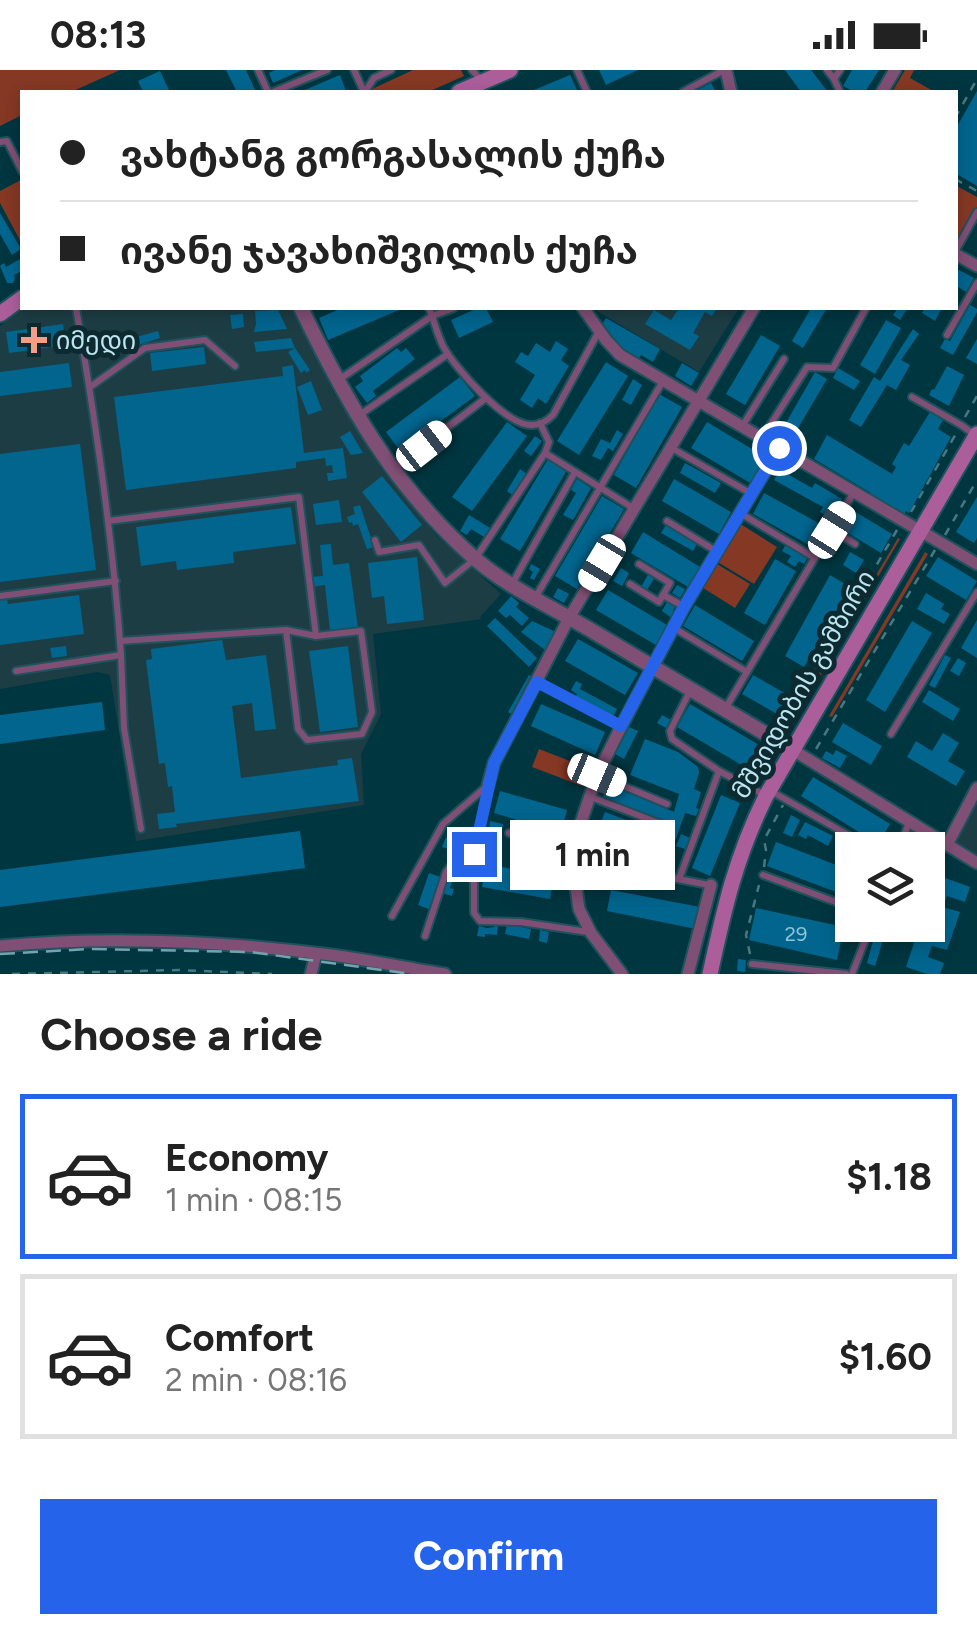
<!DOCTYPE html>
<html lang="en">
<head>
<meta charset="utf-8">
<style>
  body { margin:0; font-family:Figtree,"Noto Sans Georgian",sans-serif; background:#f6f6f6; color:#222; height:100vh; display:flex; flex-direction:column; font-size:38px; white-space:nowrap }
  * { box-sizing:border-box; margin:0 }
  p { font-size:32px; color:#767676 }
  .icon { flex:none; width:55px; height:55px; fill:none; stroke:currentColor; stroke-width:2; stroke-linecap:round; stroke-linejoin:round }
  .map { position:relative; height:904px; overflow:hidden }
  .side { display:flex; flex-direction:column; background:#fff; flex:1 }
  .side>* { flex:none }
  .top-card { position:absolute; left:20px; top:20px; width:938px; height:220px; border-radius:0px; box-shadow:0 5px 15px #0003; display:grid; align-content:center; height:220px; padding:0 40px; background:#fff }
  .tools { position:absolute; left:835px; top:762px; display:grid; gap:20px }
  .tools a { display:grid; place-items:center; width:110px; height:110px; border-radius:0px; background:#fff; box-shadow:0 5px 15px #0003; font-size:50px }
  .end { position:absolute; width:45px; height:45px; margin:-22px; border:12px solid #2563eb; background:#fff; box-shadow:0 0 0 5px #fff }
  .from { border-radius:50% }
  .bubble { position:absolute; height:70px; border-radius:0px; background:#fff; box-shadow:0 5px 15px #0003; font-size:32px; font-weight:700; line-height:70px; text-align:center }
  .car { position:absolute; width:30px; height:60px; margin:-30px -15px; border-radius:12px; box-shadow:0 0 8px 2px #0007; background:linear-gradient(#fff 24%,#345 0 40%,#fff 0 76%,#345 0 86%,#fff 0) }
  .top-card b { display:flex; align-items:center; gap:35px; height:95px; font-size:38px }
  .top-card b+b { border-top:2px solid #e0e0e0 }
  .top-card i { width:25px; height:25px; background:#222 }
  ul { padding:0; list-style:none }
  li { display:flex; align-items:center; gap:30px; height:165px; margin:0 20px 15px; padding:0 20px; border:5px solid #e0e0e0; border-radius:0px }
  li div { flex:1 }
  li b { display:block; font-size:38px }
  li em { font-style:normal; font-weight:700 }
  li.selected { border-color:#2563eb }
  li>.icon { width:90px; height:90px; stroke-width:1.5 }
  h2 { padding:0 40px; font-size:45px; line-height:120px }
  .action { display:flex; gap:20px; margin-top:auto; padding:20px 40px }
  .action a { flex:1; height:115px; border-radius:0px; background:#2563eb; color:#fff; font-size:40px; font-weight:700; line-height:115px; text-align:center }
  .status { display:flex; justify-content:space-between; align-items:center; height:70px; padding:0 50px; background:#fff; direction:ltr }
  .status svg { height:28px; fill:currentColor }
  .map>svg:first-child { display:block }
  .built { fill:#1d3d45 }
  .green { fill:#853824 }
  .building { fill:#02658e }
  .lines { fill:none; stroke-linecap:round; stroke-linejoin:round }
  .service-casing { stroke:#1e525c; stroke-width:10 }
  .minor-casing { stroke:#1e525c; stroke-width:15 }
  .tertiary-casing { stroke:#1e525c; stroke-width:18 }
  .secondary-casing { stroke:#1e525c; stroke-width:19 }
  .path { stroke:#487983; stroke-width:2.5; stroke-dasharray:8 8; stroke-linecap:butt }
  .service { stroke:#804f75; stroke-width:6 }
  .minor { stroke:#804f75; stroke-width:11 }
  .tertiary { stroke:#804f75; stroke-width:14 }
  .secondary { stroke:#ac5e9b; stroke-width:15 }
  .rail { stroke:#75a3ad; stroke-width:2.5; stroke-dasharray:15 8; stroke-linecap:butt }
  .route { stroke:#2563eb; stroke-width:12 }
  .poi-dot { fill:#f49e88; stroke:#0d2a30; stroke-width:4 }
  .labels { text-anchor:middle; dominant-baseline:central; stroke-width:10; stroke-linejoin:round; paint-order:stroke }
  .number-label { font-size:20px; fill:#8ec5d8 }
  .poi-label { font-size:25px; fill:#bce5f0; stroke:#0d2a30; text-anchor:start }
  .street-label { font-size:25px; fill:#bce5f0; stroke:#0d2a30 }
</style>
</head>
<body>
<div class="status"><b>08:13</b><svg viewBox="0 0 49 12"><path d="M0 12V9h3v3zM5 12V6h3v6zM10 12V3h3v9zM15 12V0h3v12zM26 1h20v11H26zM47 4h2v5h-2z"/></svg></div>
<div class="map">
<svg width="977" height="904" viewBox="0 0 977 904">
  <rect width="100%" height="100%" fill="#003640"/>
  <g class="built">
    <polygon points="24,238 292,238 334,323 382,399 436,465 501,524 480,547 481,549 373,564 381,644 361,684 364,735 136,771 110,605 97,602 0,619 0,256"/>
    <polygon points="592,238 739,238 699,302"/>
    <polygon points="977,731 977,785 956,773"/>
  </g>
  <g class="green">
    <polygon points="0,0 120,0 71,22 22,22 22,45 0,56"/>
    <polygon points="413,0 461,0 464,6 428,22 373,22 372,19"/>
    <polygon points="905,0 914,0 910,8 935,22 892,22"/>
    <polygon points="21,110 22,113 22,174 0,133 0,121"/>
    <polygon points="955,115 977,127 977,142 957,177 955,175"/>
    <polygon points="739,453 777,477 754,514 716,491"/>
    <polygon points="898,468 900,469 805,632 802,630"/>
    <polygon points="925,482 928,484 832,647 829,646"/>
    <polygon points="717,494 750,514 735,538 703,518"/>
    <polygon points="539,679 588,698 582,716 532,697"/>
  </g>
  <g class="building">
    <polygon points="226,0 246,0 256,22 237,22"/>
    <polygon points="275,0 302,0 273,13 269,3"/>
    <polygon points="599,0 638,0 606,15"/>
    <polygon points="785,0 811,0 828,22 801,22"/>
    <polygon points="852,0 879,0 865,22 854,22 843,16"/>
    <polygon points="160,1 170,22 143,22 138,11"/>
    <polygon points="340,5 346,21 342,22 300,22"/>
    <polygon points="570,5 578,22 529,22"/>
    <polygon points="711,13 716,22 694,22"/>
    <polygon points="977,21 977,116 955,103 955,60"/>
    <polygon points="0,143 21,179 12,185 0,164"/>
    <polygon points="22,188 22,201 14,205 15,209 13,213 7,213 0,196 4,193 6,197"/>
    <polygon points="955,198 974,208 966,222 955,215"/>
    <polygon points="970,235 977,239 977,242 953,285 940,278 945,269 950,271"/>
    <polygon points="342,238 404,238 328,270 319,248"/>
    <polygon points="478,238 486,238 493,252 459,268 451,250"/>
    <polygon points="679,238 717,238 712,246 705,242 693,263 699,266 690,280 645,254 654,240 671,250"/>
    <polygon points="811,238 827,238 803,278 792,271"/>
    <polygon points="898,238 907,239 900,250 893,245"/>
    <polygon points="925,238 942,238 935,251 922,243"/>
    <polygon points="278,240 287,259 254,262 256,254 255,241"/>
    <polygon points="243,244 244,257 232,259 230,245"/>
    <polygon points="606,248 660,279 653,292 641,285 639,288 618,276 602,254"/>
    <polygon points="886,250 901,258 875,304 860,295"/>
    <polygon points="63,254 66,275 9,283 6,262"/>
    <polygon points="913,259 919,264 901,290 910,295 896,320 887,315 861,357 849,350 874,307 880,311"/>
    <polygon points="158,261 160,268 135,276 133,268"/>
    <polygon points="761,265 780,276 745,335 726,324"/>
    <polygon points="291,268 295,278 256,282 254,272"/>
    <polygon points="977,269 977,294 966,288"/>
    <polygon points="556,271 568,279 561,290 569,296 546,334 538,328 532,338 520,330 535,305 515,292 521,282 528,286 536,273 550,282"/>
    <polygon points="204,277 206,294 152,301 150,283"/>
    <polygon points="295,278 310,300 306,303 305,300 301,303 288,282"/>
    <polygon points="397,278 401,282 406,278 415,289 373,321 376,326 367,333 355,317 363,311 360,306"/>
    <polygon points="606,292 628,306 579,385 557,371"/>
    <polygon points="69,293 72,317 0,326 0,302"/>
    <polygon points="682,293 699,303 691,316 675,306"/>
    <polygon points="293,295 304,383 343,378 347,408 328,411 327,403 333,403 332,395 326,396 325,388 296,392 296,398 126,420 114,327 283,306 282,297"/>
    <polygon points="947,296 964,305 949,336 929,325 932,319 934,320"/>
    <polygon points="838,298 860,311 854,320 833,308"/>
    <polygon points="815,302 827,309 794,365 783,358"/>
    <polygon points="460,307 475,326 400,381 386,362"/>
    <polygon points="633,309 642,315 631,335 622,330"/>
    <polygon points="311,311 322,340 308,345 297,317"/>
    <polygon points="659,324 682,337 636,418 614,405"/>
    <polygon points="930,342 943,350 938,359 951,367 909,443 906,441 903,446 869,426 871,423 814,389 827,365 892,404 896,397 892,394 904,373 909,376"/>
    <polygon points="507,352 527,366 472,441 452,427"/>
    <polygon points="707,352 767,388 752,414 691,378"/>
    <polygon points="617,360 623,364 613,381 608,378 601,390 592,386 601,369 610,373"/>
    <polygon points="350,361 363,383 351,385 340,367"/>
    <polygon points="535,366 542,371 531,386 524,381"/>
    <polygon points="80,374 96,500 0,512 0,384"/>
    <polygon points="548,389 567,400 520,481 500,469"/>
    <polygon points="685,393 721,413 715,423 680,403"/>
    <polygon points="782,397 791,402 789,405 812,418 815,413 842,429 831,448 820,442 823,437 774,410"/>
    <polygon points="520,399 527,404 514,426 507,421"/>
    <polygon points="382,406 422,455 401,472 362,422"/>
    <polygon points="577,409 591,418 573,450 563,445 576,423 571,420"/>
    <polygon points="674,409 731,442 719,464 662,431"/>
    <polygon points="764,423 822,455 811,476 753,444"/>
    <polygon points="602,426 624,439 577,519 555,506"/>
    <polygon points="977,427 977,468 974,473 956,462"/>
    <polygon points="339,430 342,452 316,455 313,434"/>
    <polygon points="360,435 374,477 367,479 358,454 353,456 352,452 349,453 347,447 355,444 353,437"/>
    <polygon points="291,437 296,474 233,482 234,493 177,500 176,491 141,496 136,457"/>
    <polygon points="854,441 892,464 881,483 843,460"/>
    <polygon points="469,445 490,458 484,467 471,459 467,465 460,461"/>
    <polygon points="666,455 697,474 693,481 661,463"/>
    <polygon points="643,462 700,497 688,517 631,483"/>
    <polygon points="331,474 333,495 349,493 358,558 330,561 325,515 312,517 311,507 323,506 320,475"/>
    <polygon points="786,474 808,487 804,494 799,491 795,497 787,492 791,486 782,481"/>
    <polygon points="850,482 864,490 856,503 843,495"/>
    <polygon points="417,487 424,550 387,554 384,526 372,528 368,493"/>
    <polygon points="938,487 977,511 966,530 926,506"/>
    <polygon points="775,489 796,501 765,555 744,543"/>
    <polygon points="531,494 540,499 534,510 530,508 533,502 529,499"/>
    <polygon points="621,498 629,503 622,516 613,511"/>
    <polygon points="649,503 655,507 647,520 641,517"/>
    <polygon points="830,505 850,517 804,597 785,586"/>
    <polygon points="677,515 685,519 680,528 672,523"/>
    <polygon points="558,518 569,524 564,533 553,527"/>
    <polygon points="608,520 667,555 656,575 596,540"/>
    <polygon points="926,523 944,534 941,539 950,544 944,554 917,539"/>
    <polygon points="79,525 84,564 0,575 0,530 7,529 8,534"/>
    <polygon points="511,526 519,533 516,537 529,548 522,556 510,545 506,548 498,541"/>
    <polygon points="667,532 675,537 673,540 677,543 673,549 662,541"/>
    <polygon points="695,535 754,571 742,591 683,556"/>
    <polygon points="495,548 537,588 529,597 487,556"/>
    <polygon points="977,550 977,588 961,578"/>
    <polygon points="532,551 556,562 545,580 521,562"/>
    <polygon points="912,551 932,563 885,642 866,630"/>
    <polygon points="578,569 638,603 625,625 565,591"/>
    <polygon points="222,570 226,590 266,585 276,659 255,661 252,633 232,636 241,708 338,695 337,690 352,688 359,731 176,754 177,757 159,759 157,744 175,742 172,716 168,717 165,693 159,694 146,590 152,589 151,579"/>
    <polygon points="66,576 67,586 52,588 50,578"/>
    <polygon points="348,576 358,657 320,662 309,581"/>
    <polygon points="945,585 951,588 935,618 929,615"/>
    <polygon points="958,588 966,593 959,606 950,601"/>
    <polygon points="529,605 537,609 516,647 508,642"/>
    <polygon points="753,605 795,629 784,648 742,624"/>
    <polygon points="576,611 582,614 580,619 617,639 613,647 575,627 577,624 571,620"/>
    <polygon points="929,620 960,639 953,651 922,632"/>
    <polygon points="102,632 105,660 0,674 0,645"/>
    <polygon points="541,634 605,662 595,685 531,656"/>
    <polygon points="690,634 769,681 755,703 677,657"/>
    <polygon points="662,645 671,650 666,658 657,653"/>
    <polygon points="843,653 882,676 871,695 832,672"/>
    <polygon points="629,657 638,661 624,689 615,684"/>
    <polygon points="943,663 959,673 948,691 965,701 956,716 907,687 916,671 932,681"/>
    <polygon points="645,669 678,682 698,697 699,703 694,719 701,722 696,738 699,739 696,746 685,743 667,794 653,789 666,753 603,727 607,714 674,742 679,724 630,705"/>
    <polygon points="836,680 847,686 840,698 822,688 826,681 833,685"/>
    <polygon points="813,707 890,754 878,774 801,726"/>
    <polygon points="500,721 567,740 560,768 536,761 538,756 494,743"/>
    <polygon points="721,725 740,733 710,806 692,798"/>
    <polygon points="605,742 655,761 647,782 597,762"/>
    <polygon points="791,745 800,750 792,767 783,763"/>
    <polygon points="490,751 503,754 502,761 489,759"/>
    <polygon points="805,752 833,766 828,776 808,765 806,769 798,765"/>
    <polygon points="300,761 305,798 0,837 0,800"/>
    <polygon points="681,764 690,768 685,779 676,776"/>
    <polygon points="584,765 594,767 590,788 580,786"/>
    <polygon points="446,767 458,771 451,780 442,777"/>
    <polygon points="776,772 852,801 852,828 767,796"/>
    <polygon points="840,774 852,781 852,792 835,782"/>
    <polygon points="486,794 554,807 550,829 482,817"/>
    <polygon points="429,803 440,807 429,839 418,835"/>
    <polygon points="937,805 970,817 965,832 947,826 943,837 960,842 947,880 932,876 928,887 944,893 940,904 927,904 906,897 920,855 928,855 928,832"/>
    <polygon points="446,810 452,812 450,818 454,819 452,826 442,823"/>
    <polygon points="611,820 700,837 696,859 607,841"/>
    <polygon points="756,838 844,857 837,890 749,870"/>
    <polygon points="507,854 531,859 529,869 505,864"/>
    <polygon points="494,855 498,856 497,865 485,864 485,867 477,866 479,856 487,858 494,857"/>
    <polygon points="540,860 549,862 547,873 539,871"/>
    <polygon points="875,864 884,867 875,896 867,893"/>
    <polygon points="738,889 746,890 745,902 737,901"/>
  </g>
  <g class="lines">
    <g class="service-casing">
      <g id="service">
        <polyline points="258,0 268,22"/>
        <polyline points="354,0 364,22"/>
        <polyline points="472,0 482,11"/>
        <polyline points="577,0 587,22"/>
        <polyline points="827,0 834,9 840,0"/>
        <polyline points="834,9 840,22"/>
        <polyline points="273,22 327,0"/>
        <polyline points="365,22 374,8 391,0"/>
        <polyline points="683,22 724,0"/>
        <polyline points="0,72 7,71 22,101"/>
        <polyline points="955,182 977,142"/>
        <path d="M429,238C434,250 437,264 443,276C454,297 506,356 532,355C540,355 548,350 553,345L599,261"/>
        <polyline points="947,265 977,213"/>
        <polyline points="337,311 432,246 454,238"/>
        <polyline points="90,317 145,278 205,270 235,296"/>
        <polyline points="912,327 961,355 975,365"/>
        <polyline points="358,346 448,284"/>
        <polyline points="743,355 784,289"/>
        <polyline points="762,368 807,297 833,298 866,238"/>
        <polyline points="670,377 750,423"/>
        <polyline points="545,383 633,438"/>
        <polyline points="393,399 486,328"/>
        <polyline points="740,443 815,488"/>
        <polyline points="108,451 299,427 316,566"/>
        <polyline points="667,451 716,481"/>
        <polyline points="832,460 855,474"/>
        <polyline points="375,470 379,482 419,475 445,513 475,489 545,383 549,372 540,353"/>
        <polyline points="639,494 670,513 663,525"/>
        <polyline points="512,514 575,402"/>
        <polyline points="630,514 659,532 663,525 683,536"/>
        <polyline points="0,526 116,511"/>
        <polyline points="535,528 663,311"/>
        <polyline points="674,558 747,602"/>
        <polyline points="120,571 286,560 316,566 361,561 372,642 362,664 307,670 298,659 286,560"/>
        <polyline points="121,585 124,658 141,759"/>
        <path d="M16,601L121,585C113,469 96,353 76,238"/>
        <polyline points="537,612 620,656"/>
        <polyline points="690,621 670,661 672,669 719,701 765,725"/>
        <polyline points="725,639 854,422"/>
        <polyline points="891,664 977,522"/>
        <polyline points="597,705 667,734"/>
        <polyline points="488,716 474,784 474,843 480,851 521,852 588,862"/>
        <polyline points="769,720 869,777 869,780"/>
        <polyline points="591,727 661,754 648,791 603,782 594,793"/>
        <polyline points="509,763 571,777"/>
        <polyline points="899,780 909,752"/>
        <polyline points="574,789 709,815"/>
        <polyline points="763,805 852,838"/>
        <polyline points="679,809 719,701"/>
        <polyline points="392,846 443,754 487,716"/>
        <polyline points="425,866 446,802 457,788 474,784"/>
        <polyline points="752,894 846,904"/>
        <polyline points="852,904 871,855"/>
      </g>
    </g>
    <g class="minor-casing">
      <g id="minor">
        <polyline points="726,0 731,22"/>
        <polyline points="882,22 895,0"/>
        <polyline points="955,184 977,196"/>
        <polyline points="583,238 606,270 620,285 977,494"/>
        <polyline points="793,680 977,793"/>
        <polyline points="488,715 494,693 569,548 754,238"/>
        <polyline points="947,775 977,718"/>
        <path d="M0,876C109,866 222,871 331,885C369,890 407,898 445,904"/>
        <polyline points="311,904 316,884"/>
        <polyline points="622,904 591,863 579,839 571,782 597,705 621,657 684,537 779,378"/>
        <polyline points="688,904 711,815"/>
      </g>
    </g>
    <g class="tertiary-casing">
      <path id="tertiary" d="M301,238C347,333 392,415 473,487C507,517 550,536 589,559C657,599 725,640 793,680"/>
    </g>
    <g class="secondary-casing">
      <g id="secondary">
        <polyline points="459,22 510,0"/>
        <polyline points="0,244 22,228"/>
        <path d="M710,904C724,839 736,786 766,726L977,364"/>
      </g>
    </g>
    <g class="path">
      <polyline points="955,48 977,9"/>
      <polyline points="955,109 977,121"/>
      <polyline points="965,347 977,326"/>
      <polyline points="911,442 957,362"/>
      <polyline points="945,465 977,410"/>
      <polyline points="780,660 897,460"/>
      <polyline points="816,679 935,480"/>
      <polyline points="764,797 766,780 764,770 783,735"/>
      <polyline points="750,884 746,865 759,815"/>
      <polyline points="12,904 179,900 272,904"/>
    </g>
    <use href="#service" class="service"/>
    <use href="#minor" class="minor"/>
    <use href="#tertiary" class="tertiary"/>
    <use href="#secondary" class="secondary"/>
    <polyline class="rail" points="0,884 89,879 251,882 411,904"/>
  </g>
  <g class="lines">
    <polyline class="route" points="474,784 494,693 537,612 621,656 684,537 779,378"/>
  </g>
  <path class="poi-dot" d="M29 255h10v10h10v10h-10v10h-10v-10h-10v-10h10z"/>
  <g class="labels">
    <g class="number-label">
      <text x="796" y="864">29</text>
    </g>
    <g class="poi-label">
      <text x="56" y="270">იმედი</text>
    </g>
    <g class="street-label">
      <text transform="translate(803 614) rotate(-60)">მშვიდობის გამზირი</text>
    </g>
  </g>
</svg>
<div class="tools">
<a><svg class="icon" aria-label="layers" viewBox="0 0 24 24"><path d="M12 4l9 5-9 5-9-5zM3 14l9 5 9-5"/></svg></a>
</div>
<i class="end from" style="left:779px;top:378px"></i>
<i class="end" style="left:474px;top:784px"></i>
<div class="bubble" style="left:510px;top:750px;width:165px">1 min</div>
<i class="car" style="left:424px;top:376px;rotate:52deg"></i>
<i class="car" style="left:832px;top:460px;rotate:32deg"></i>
<i class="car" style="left:602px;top:493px;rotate:211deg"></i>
<i class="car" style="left:597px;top:705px;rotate:113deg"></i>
<div class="top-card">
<b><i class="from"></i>ვახტანგ გორგასალის ქუჩა</b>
<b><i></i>ივანე ჯავახიშვილის ქუჩა</b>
</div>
</div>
<section class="side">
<h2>Choose a ride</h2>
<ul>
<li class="selected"><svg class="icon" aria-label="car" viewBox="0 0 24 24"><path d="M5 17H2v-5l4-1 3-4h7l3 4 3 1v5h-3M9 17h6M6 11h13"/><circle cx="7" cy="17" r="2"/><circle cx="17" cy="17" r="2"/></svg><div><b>Economy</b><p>1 min · 08:15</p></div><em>$1.18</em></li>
<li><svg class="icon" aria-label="car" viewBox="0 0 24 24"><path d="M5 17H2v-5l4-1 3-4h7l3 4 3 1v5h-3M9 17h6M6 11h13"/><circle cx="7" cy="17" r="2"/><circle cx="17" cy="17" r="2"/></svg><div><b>Comfort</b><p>2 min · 08:16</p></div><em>$1.60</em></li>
</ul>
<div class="action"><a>Confirm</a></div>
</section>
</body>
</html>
